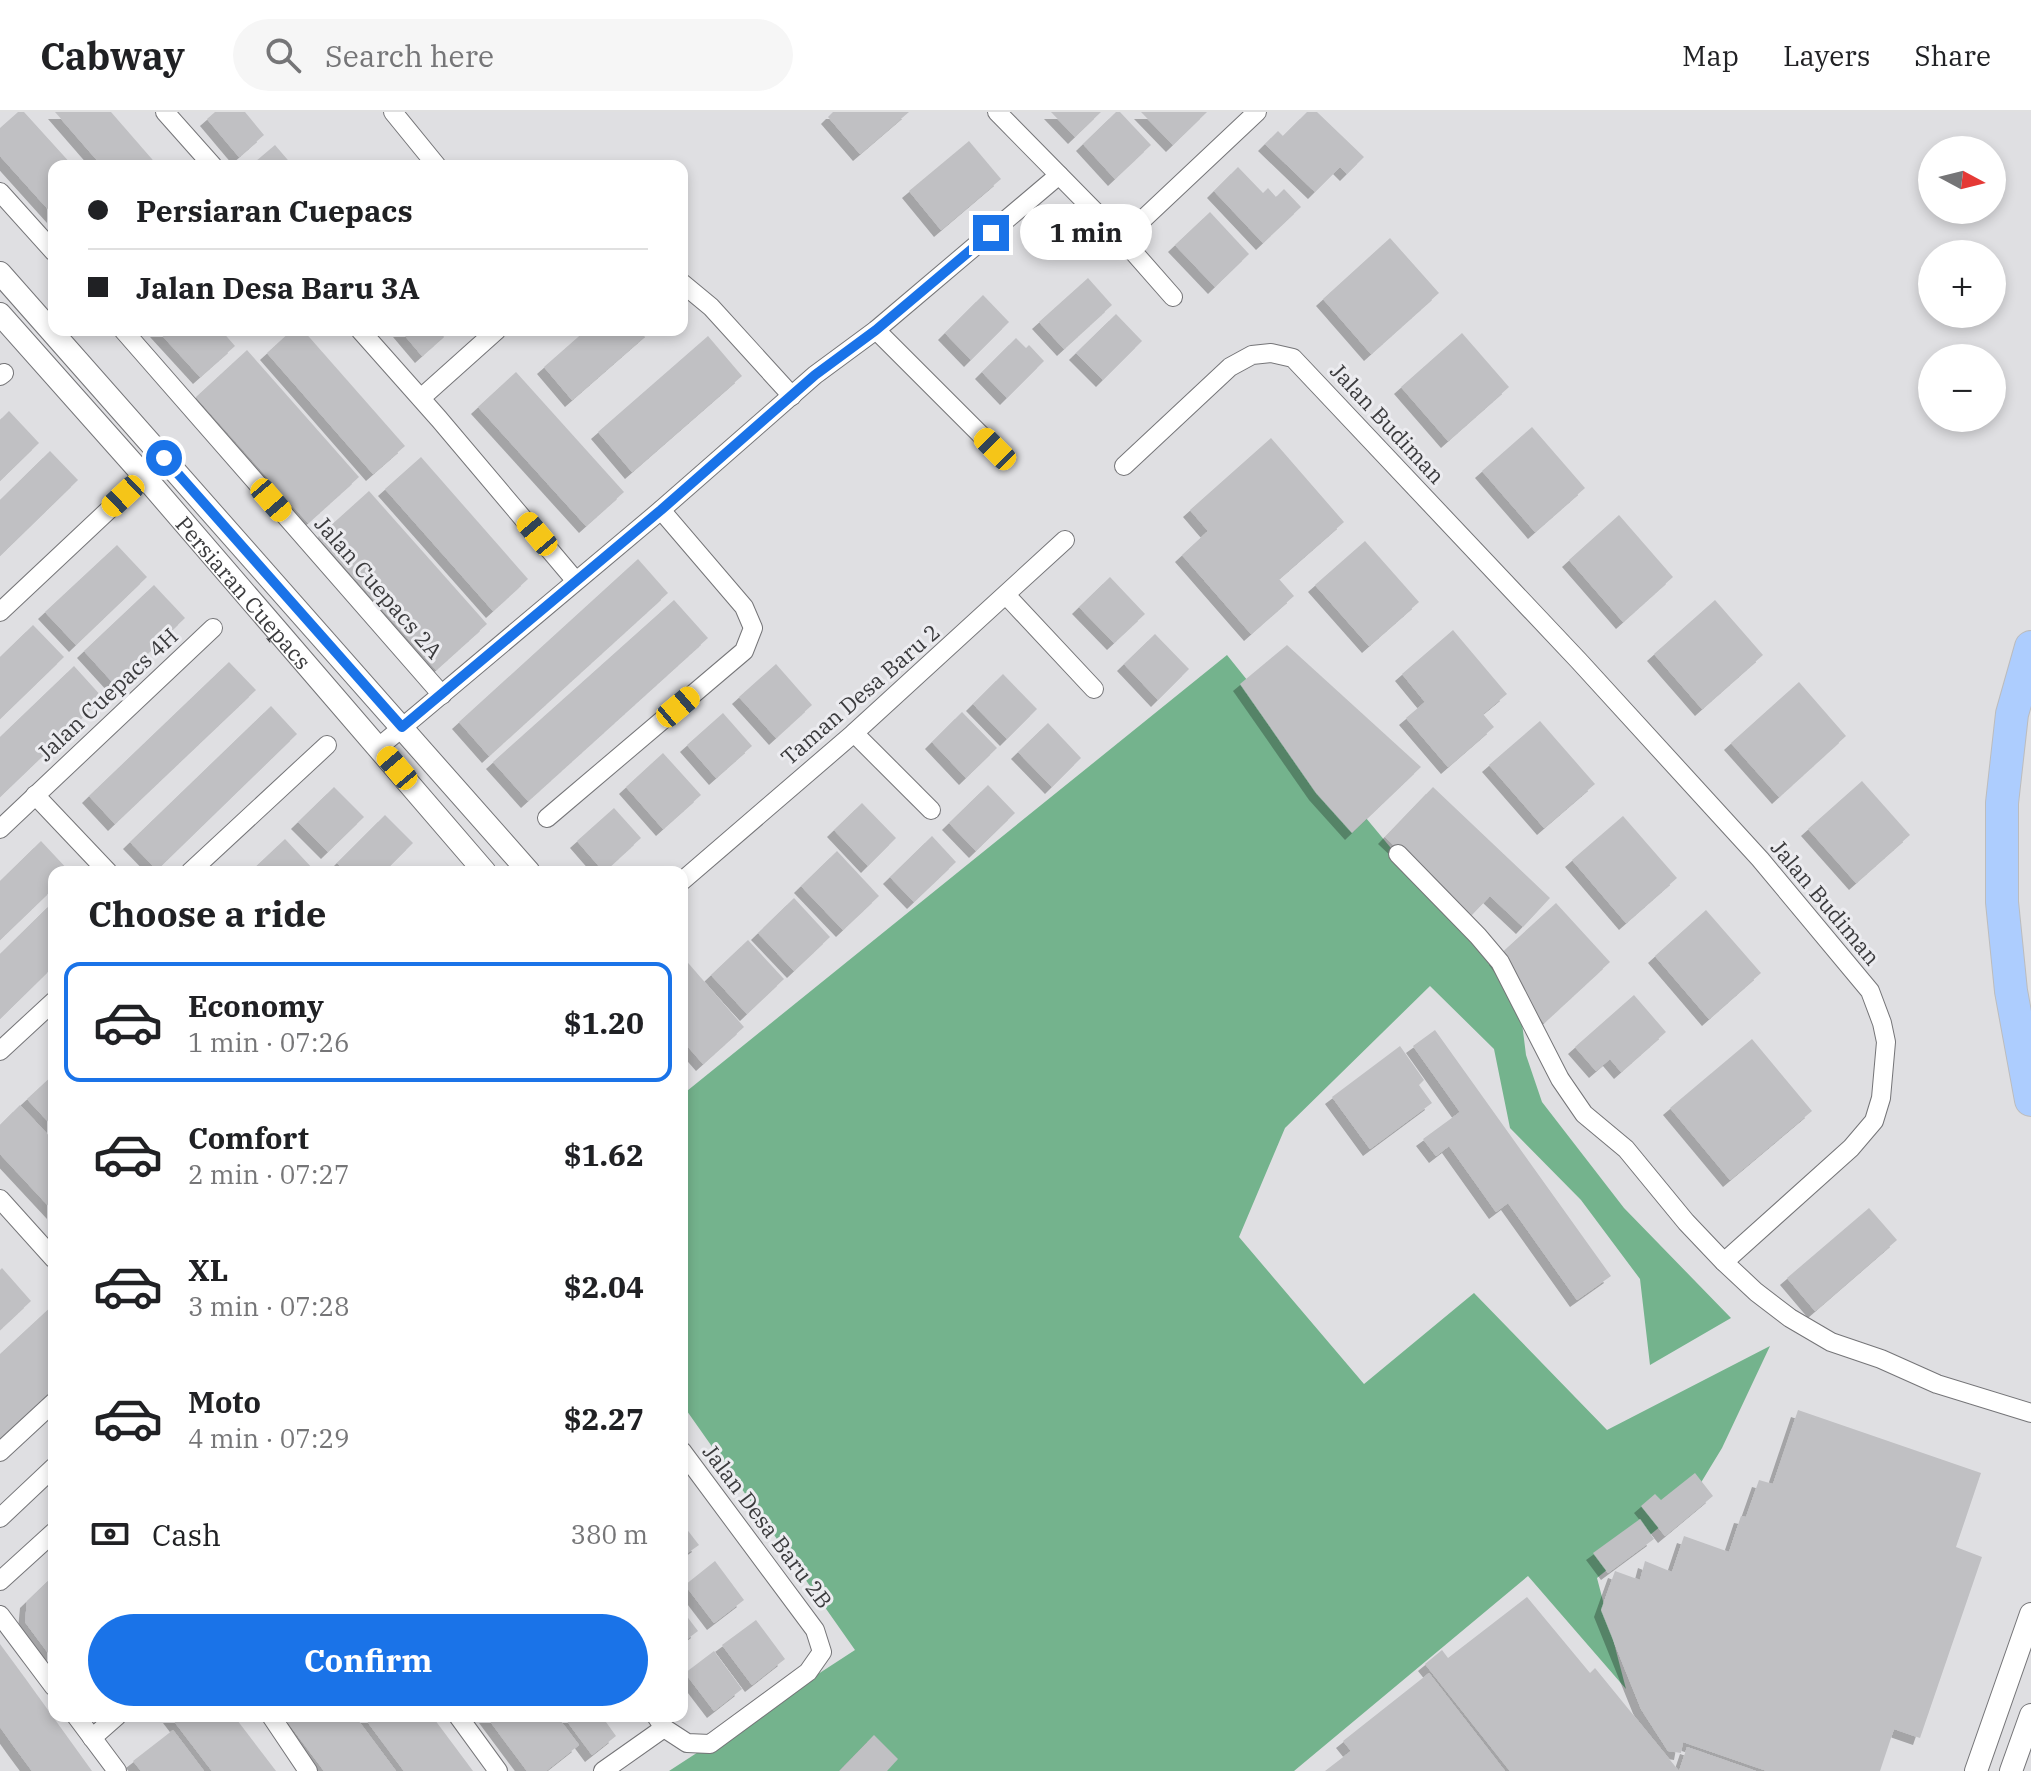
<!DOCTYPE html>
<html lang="en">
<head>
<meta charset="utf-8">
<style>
  body { margin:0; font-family:"IBM Plex Serif",serif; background:#f6f6f6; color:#202124; height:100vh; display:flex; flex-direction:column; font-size:30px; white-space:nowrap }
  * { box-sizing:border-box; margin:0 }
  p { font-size:26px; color:#757577 }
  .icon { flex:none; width:44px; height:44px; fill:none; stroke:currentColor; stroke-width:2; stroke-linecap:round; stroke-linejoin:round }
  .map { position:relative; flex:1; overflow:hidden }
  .panel { position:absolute; left:48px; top:754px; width:640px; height:856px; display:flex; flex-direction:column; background:#fff; border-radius:16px; box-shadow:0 4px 12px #0003 }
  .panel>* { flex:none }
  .hud { position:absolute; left:48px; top:48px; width:640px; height:176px; border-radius:16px; box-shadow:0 4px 12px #0003; display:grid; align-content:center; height:176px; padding:0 40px; background:#fff }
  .needle { width:52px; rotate:97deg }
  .fabs { position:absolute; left:1918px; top:24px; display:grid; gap:16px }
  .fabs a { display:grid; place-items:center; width:88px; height:88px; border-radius:50%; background:#fff; box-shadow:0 4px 12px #0003; font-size:40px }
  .end { position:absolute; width:36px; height:36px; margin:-18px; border:10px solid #1a73e8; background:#fff; box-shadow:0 0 0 4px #fff }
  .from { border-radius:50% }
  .bubble { position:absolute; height:56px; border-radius:28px; background:#fff; box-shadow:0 4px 12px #0003; font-size:26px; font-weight:700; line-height:56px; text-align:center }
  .car { position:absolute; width:24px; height:48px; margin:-24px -12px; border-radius:10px; box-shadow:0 0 6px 2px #0007; background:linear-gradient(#f5c518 24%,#345 0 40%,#f5c518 0 76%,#345 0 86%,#f5c518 0) }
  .hud b { display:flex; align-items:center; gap:28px; height:76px; font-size:30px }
  .hud b+b { border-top:2px solid #e0e0e0 }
  .hud i { width:20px; height:20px; background:#202124 }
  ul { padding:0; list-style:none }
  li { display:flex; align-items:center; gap:24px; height:120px; margin:0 16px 12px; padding:0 24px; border:4px solid transparent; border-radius:16px }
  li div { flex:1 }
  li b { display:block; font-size:30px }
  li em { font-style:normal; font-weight:700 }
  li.active { border-color:#1a73e8 }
  li>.icon { width:72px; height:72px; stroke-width:1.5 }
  h2 { padding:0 40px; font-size:36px; line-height:96px }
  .pay { display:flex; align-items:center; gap:20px; height:88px; padding:0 40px; font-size:30px }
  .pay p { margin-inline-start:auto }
  .primary-button { display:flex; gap:16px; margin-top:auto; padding:16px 40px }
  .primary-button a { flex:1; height:92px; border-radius:48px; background:#1a73e8; color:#fff; font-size:32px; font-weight:700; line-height:92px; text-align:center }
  header { display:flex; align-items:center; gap:48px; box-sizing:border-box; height:112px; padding:0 40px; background:#fff; border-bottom:2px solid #e0e0e0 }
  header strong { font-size:38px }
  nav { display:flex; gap:44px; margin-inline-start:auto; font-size:28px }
  .search { width:560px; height:72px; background:#f6f6f6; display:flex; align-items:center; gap:20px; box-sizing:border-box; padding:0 28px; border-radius:44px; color:#757577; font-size:30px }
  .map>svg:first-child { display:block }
  .forest { fill:#74b38d }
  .building { fill:#c0c0c3; filter:url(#shadow) }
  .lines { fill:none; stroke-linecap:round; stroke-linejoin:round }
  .minor-casing { stroke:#757578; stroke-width:20 }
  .tertiary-casing { stroke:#757578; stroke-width:24 }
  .motorway-casing { stroke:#bcbcbd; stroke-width:34 }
  .minor { stroke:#fff; stroke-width:18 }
  .tertiary { stroke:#fff; stroke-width:22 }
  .motorway { stroke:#adcdfe; stroke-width:32 }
  .route { stroke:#1a73e8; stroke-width:10 }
  .labels { text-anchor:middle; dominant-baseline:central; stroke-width:6; stroke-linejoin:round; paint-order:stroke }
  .street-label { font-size:22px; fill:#3b3b3d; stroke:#ececf0 }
</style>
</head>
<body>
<header>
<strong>Cabway</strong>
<div class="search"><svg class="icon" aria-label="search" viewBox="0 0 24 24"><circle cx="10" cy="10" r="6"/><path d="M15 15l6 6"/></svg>Search here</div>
<nav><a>Map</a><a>Layers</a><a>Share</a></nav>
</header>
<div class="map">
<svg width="2031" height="1659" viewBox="0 0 2031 1659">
  <defs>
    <filter id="shadow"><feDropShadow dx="-7" dy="7" stdDeviation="0" flood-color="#0004"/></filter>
  </defs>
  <rect width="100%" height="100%" fill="#dfdfe2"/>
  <polygon class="forest" points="1227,543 1296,629 1366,706 1449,806 1518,879 1526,943 1542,990 1624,1096 1731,1206 1650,1253 1640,1167 1581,1088 1510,1016 1494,937 1430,874 1285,1016 1239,1125 1364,1272 1474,1181 1607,1318 1770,1234 1722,1336 1688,1392 1597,1466 1626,1577 1528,1464 1294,1659 669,1659 855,1538 682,1292 682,983"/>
  <g class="building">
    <polygon points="18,0 24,0 73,54 54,54 54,104 0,44 0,16"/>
    <polygon points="55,0 111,0 158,54 102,54"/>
    <polygon points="215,0 245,0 264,23 239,45 207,7"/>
    <polygon points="833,0 909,0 860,42 828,5"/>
    <polygon points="1051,0 1101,0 1075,25"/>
    <polygon points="1116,0 1120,0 1151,33 1115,67 1083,32"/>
    <polygon points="1141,0 1207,0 1173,33"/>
    <polygon points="1307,0 1317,0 1364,45 1347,62 1340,55 1315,80 1265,32 1278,19 1283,24"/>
    <polygon points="969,29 1001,67 941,118 909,79"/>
    <polygon points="275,33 293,54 250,54"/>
    <polygon points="1238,55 1263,81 1268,76 1276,85 1284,77 1301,95 1263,131 1214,79"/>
    <polygon points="1210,100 1249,142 1215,175 1175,133"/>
    <polygon points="1390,126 1439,181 1371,242 1323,187"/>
    <polygon points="1088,166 1112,193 1064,237 1039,210"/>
    <polygon points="983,183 1009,210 971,248 945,221"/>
    <polygon points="1116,202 1142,229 1103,268 1076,241"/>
    <polygon points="157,218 221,218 235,234 200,265"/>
    <polygon points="292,218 303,218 405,334 373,362 267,241"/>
    <polygon points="400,218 451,218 422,244"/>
    <polygon points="586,218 652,218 572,288 544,255"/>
    <polygon points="1462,221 1509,275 1448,329 1401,275"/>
    <polygon points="708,224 742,264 632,360 598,320"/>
    <polygon points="1016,226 1026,236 1029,233 1044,249 1007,286 982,260"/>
    <polygon points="247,238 359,365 308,411 196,285"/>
    <polygon points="516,260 624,380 586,414 478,295"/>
    <polygon points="9,299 39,331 0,369 0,308"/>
    <polygon points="1532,315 1585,376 1535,420 1482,359"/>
    <polygon points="1271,326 1344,410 1279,467 1294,484 1251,522 1182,443 1208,419 1190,398"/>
    <polygon points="50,339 78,368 0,444 0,388"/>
    <polygon points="421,345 528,467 493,499 385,377"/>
    <polygon points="369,379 487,512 436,558 318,425"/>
    <polygon points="1619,403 1673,465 1623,510 1569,448"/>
    <polygon points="1365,429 1419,490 1369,534 1315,473"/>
    <polygon points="117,433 147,465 76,533 45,500"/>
    <polygon points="638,447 668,481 489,644 459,610"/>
    <polygon points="1110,465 1145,502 1114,531 1079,495"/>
    <polygon points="154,473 185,506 115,573 84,539"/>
    <polygon points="674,488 708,526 528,689 493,650"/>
    <polygon points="1715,488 1763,543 1702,597 1654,542"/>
    <polygon points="33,513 64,545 0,607 0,545"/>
    <polygon points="1453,518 1507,582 1483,602 1494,615 1448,655 1406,606 1425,590 1402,562"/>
    <polygon points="1155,522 1189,557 1158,588 1124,552"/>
    <polygon points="1287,533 1421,655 1352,721 1316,681 1240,572"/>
    <polygon points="229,550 256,578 115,712 89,684"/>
    <polygon points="776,552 812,593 776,626 739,585"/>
    <polygon points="74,554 103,586 0,685 0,625"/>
    <polygon points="1003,562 1037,597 1007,627 973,592"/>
    <polygon points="1799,570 1846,624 1779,685 1731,631"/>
    <polygon points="271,594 297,622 157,758 130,730"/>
    <polygon points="962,600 997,636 966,666 932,630"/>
    <polygon points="723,601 752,634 716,666 687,633"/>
    <polygon points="1540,609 1595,672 1544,716 1489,653"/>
    <polygon points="1048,611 1081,646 1052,675 1018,640"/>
    <polygon points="663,641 701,683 663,717 626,675"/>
    <polygon points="1862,669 1910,723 1856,771 1808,717"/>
    <polygon points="988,673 1015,701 976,739 949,711"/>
    <polygon points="334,675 364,705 328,740 298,710"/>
    <polygon points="1433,675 1550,786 1523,815 1490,784 1470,805 1385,725"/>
    <polygon points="862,691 896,726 868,754 834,718"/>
    <polygon points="614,696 641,726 604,760 577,729"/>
    <polygon points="385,703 413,731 384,760 346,760 337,751"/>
    <polygon points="1623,704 1677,766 1626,811 1572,748"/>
    <polygon points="932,724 956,750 914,790 890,765"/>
    <polygon points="285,727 314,758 312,760 250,760"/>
    <polygon points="41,729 70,760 54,760 54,776 0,828 0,769"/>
    <polygon points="837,739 879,784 843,818 801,774"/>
    <polygon points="794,786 830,825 794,859 758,821"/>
    <polygon points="54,789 54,854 0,907 0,842"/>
    <polygon points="1556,791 1610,850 1544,911 1496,846"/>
    <polygon points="1706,798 1761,861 1709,907 1655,844"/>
    <polygon points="748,828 784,867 747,902 711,863"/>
    <polygon points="682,844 744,915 703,952 682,928"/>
    <polygon points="1634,883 1666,920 1621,960 1610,947 1596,959 1575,935"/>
    <polygon points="1435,918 1611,1164 1577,1188 1508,1091 1496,1100 1449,1034 1436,1044 1423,1027 1460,1000 1413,934"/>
    <polygon points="1752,927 1812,999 1730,1068 1670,996"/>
    <polygon points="1400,934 1424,968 1419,973 1432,991 1370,1037 1332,985"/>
    <polygon points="54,962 54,1016 27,987"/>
    <polygon points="20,993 54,1029 54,1100 0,1042 0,1013"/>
    <polygon points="1869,1096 1897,1128 1815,1199 1787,1166"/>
    <polygon points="2,1156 31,1189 0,1218 0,1158"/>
    <polygon points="54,1192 54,1282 0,1332 0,1242"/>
    <polygon points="1798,1298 1981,1361 1956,1435 1982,1445 1920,1626 1894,1617 1880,1659 1767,1659 1683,1630 1681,1641 1668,1639 1641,1597 1601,1498 1615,1459 1640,1468 1645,1449 1672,1460 1684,1424 1729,1440 1741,1404 1746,1405 1759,1368 1773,1372"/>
    <polygon points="1695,1361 1713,1384 1665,1424 1641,1394 1655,1382 1661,1388"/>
    <polygon points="1640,1407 1654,1427 1608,1461 1593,1441"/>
    <polygon points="682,1411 699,1433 682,1445"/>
    <polygon points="715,1449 744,1488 714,1511 685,1473"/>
    <polygon points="54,1463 54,1549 25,1510 27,1489"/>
    <polygon points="1527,1485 1590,1561 1595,1556 1679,1659 1687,1635 1756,1659 1510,1659 1425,1552 1442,1538 1448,1546"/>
    <polygon points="682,1498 698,1519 682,1531"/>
    <polygon points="756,1508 785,1547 752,1573 722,1533"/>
    <polygon points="0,1532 25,1566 92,1659 32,1659 15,1636 0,1615"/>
    <polygon points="714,1539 742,1577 714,1599 685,1561"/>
    <polygon points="1429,1561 1505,1659 1325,1659 1351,1639 1343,1629"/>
    <polygon points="170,1604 234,1604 276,1659 212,1659"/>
    <polygon points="283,1604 355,1604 396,1659 324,1659"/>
    <polygon points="363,1604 432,1604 473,1659 404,1659"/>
    <polygon points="486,1604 557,1604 579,1633 546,1659 527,1659"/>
    <polygon points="563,1604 614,1604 606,1610 616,1624 592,1643"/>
    <polygon points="173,1618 204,1659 141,1659 133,1649"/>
    <polygon points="874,1623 898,1647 887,1659 839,1659"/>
  </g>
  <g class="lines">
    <g class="minor-casing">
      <g id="minor">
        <polyline points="165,0 213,54"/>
        <polyline points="393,0 437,54"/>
        <polyline points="997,0 1122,127 1173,185"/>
        <polyline points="0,80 54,140"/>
        <polyline points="1122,127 1257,0"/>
        <polyline points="682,171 711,195 792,284"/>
        <polyline points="123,218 442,583"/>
        <polyline points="360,218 439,307 575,468"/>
        <polyline points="876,218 995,337"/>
        <polyline points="0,264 4,261"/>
        <polyline points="421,286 497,218"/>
        <polyline points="1124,354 1230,255 1252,243 1271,241 1293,246 1579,549 1760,747 1870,879 1882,911 1886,930 1881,986 1874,1009 1851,1036 1724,1150 1756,1180 1790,1206 1831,1230 1881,1247 1937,1272 2031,1301"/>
        <polyline points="1007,484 1094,577"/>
        <polyline points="0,500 164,346"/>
        <polyline points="854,621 931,698"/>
        <polyline points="379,635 661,398 815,263 876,218 1059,63"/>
        <polyline points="35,683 108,760"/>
        <polyline points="547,706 744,539 753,516 744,495 661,398"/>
        <polyline points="0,717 213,516"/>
        <polyline points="1398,742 1478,824 1500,850 1560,967 1584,1002 1626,1037 1686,1110 1724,1150"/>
        <polyline points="190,760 327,633"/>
        <polyline points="682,769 854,621 1065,428"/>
        <polyline points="0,939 54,889"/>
        <polyline points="0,1087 54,1147"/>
        <polyline points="0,1340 54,1290"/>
        <polyline points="0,1406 54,1355"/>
        <polyline points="0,1469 54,1420"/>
        <polyline points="0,1503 54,1575"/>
        <polyline points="76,1604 117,1659"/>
        <polyline points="271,1604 308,1659"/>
        <polyline points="458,1604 498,1659"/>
        <polyline points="656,1604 664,1616 687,1631 710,1632 808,1560 822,1540 815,1518 682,1339"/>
        <polyline points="92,1626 117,1604"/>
        <polyline points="603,1659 664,1616"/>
      </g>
    </g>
    <g class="tertiary-casing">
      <g id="tertiary">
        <polyline points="0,161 529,760"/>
        <path id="s1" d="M0,202L144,364L485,760"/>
        <polyline points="1976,1659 2031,1502"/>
        <polyline points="2011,1659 2031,1603"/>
      </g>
    </g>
    <g class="motorway-casing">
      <polyline id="motorway" points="2031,535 2012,602 2002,691 2002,790 2011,879 2031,988"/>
    </g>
    <use href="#minor" class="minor"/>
    <use href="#tertiary" class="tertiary"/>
    <use href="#motorway" class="motorway"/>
  </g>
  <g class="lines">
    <polyline class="route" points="164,346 402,615 661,398 815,263 876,218 991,121"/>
  </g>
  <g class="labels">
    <g class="street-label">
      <text transform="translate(1388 311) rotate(47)">Jalan Budiman</text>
      <text transform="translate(379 475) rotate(49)">Jalan Cuepacs 2A</text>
      <text stroke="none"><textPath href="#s1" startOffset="370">Persiaran Cuepacs</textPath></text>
      <text transform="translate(107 582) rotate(-43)">Jalan Cuepacs 4H</text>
      <text transform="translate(860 582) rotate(-41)">Taman Desa Baru 2</text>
      <text transform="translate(1826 790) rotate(50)">Jalan Budiman</text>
      <text transform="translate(768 1414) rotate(53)">Jalan Desa Baru 2B</text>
    </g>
  </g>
</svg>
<div class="fabs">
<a><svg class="needle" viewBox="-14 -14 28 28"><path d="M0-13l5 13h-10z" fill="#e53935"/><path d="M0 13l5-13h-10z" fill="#757577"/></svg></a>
<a>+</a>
<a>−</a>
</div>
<i class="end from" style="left:164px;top:346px"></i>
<i class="end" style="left:991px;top:121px"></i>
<div class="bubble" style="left:1020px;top:92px;width:132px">1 min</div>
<i class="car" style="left:995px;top:337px;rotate:315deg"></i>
<i class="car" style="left:123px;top:384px;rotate:227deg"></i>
<i class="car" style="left:271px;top:388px;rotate:139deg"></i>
<i class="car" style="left:537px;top:422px;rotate:320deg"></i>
<i class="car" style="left:678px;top:595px;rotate:50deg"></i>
<i class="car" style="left:397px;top:656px;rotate:320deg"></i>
<div class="hud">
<b><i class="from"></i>Persiaran Cuepacs</b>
<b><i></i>Jalan Desa Baru 3A</b>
</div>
<section class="panel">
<h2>Choose a ride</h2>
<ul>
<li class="active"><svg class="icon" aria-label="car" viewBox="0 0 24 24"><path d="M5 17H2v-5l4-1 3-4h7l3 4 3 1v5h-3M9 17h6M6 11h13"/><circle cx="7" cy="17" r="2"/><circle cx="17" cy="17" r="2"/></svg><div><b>Economy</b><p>1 min · 07:26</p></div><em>$1.20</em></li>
<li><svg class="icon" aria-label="car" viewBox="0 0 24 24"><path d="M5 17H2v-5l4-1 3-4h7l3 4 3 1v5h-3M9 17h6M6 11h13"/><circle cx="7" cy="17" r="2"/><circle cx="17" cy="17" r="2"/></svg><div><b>Comfort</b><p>2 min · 07:27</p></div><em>$1.62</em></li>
<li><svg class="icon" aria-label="car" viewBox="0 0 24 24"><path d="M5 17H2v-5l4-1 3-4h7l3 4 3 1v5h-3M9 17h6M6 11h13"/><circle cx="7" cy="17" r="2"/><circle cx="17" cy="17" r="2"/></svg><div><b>XL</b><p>3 min · 07:28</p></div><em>$2.04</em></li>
<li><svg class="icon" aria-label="car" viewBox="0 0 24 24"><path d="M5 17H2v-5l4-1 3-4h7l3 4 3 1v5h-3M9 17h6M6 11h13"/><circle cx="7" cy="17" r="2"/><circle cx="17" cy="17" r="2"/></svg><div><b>Moto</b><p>4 min · 07:29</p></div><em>$2.27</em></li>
</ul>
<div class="pay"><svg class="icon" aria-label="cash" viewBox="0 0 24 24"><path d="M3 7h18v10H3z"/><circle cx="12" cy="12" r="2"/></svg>Cash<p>380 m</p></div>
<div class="primary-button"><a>Confirm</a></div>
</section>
</div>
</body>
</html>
